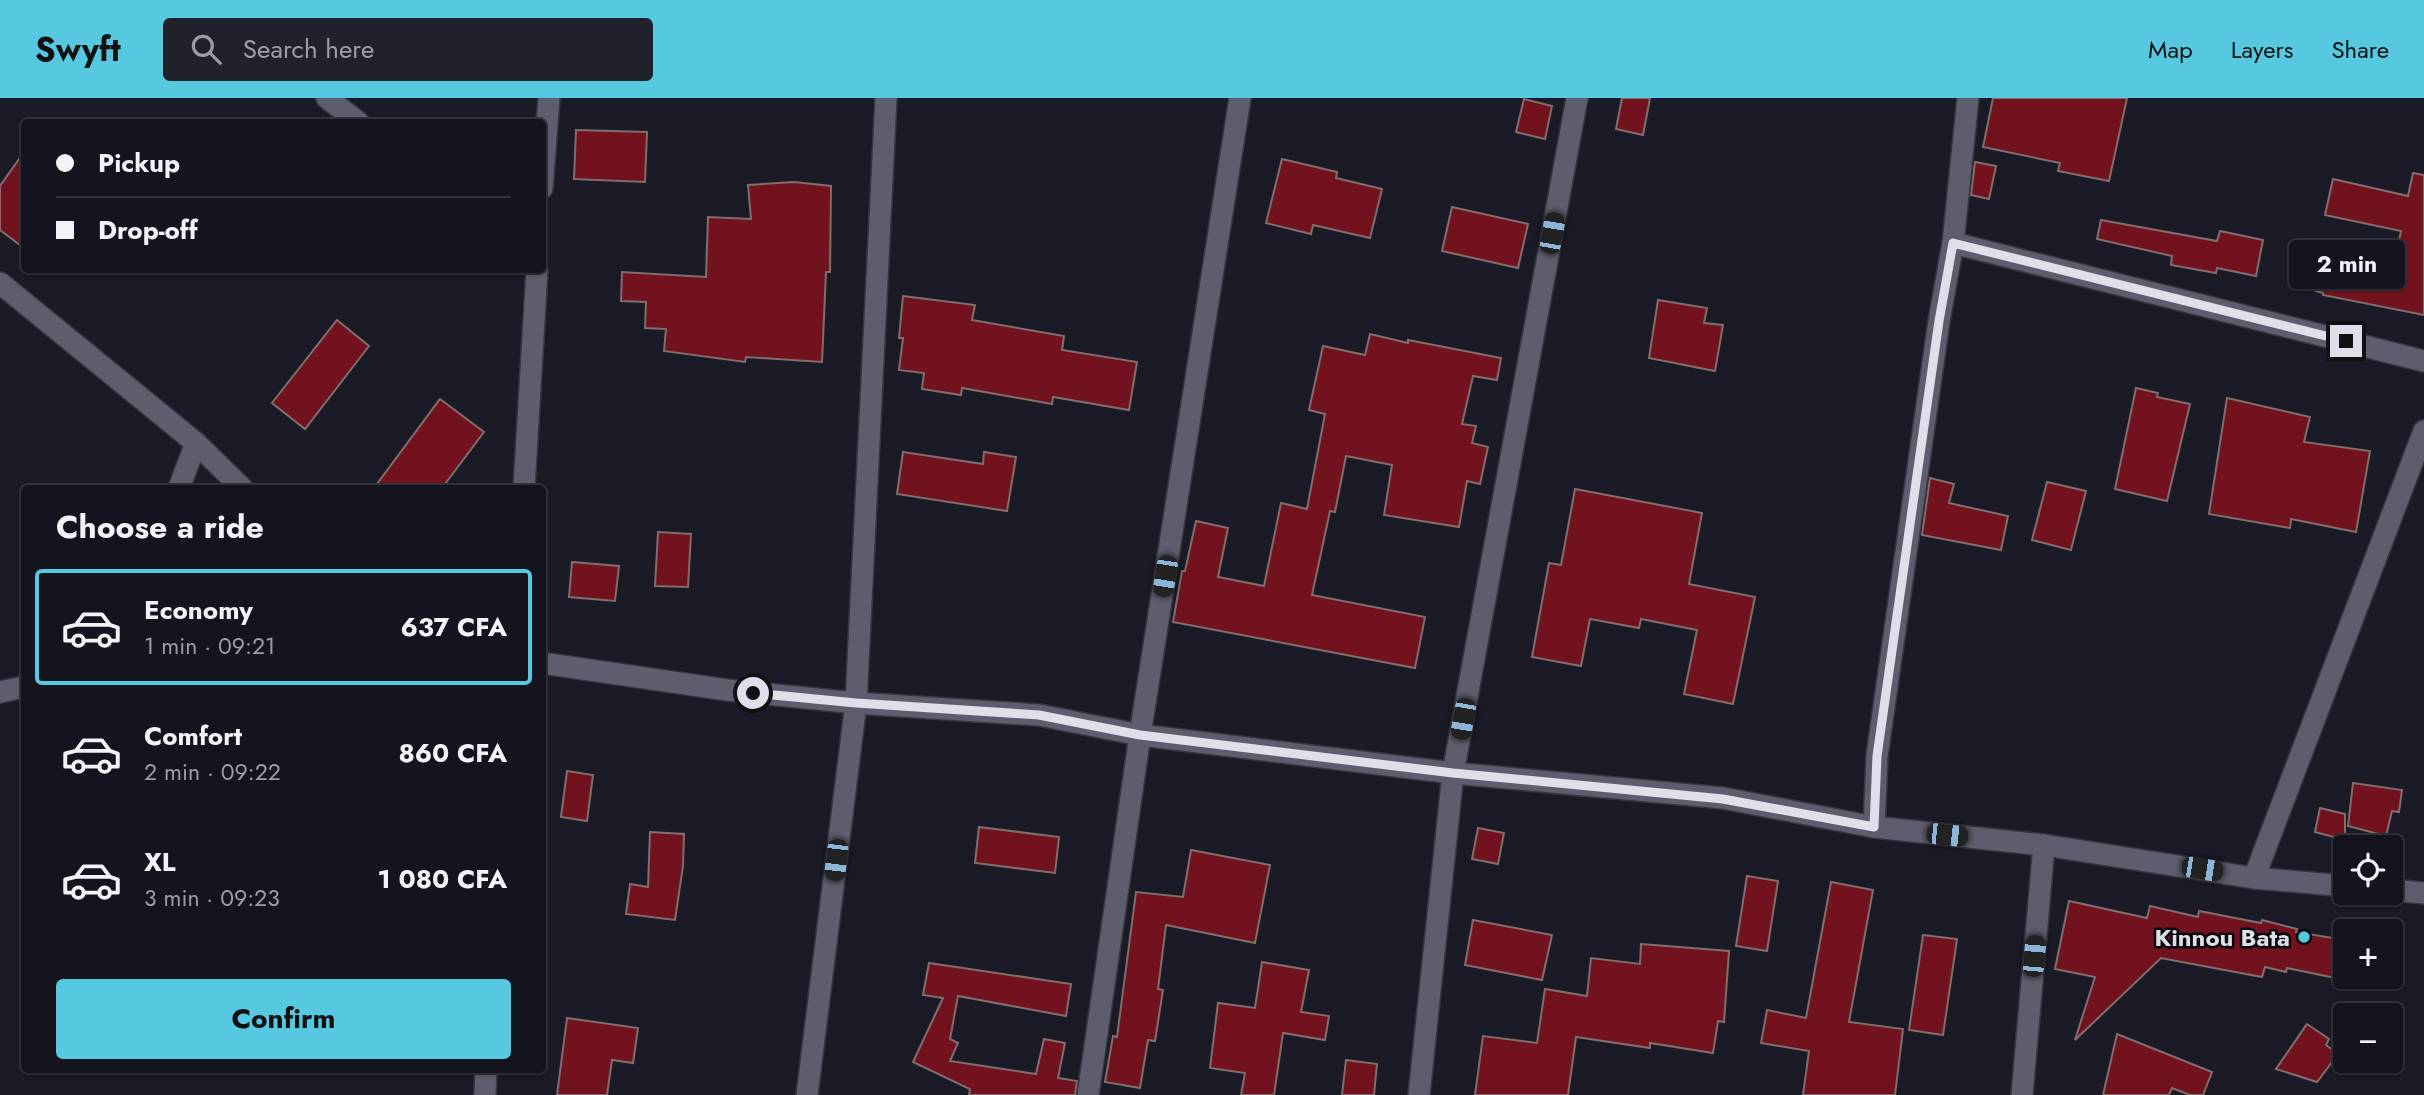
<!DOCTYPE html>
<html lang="en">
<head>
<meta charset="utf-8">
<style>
  body { margin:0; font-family:Jost,sans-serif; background:#21212b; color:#f1f3f6; height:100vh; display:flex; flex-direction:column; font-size:26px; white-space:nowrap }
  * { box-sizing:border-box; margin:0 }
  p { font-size:23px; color:#9d9ea4 }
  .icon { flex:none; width:38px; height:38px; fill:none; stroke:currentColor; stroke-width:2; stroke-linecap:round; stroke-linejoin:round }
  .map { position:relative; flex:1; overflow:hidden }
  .sheet { position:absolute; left:21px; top:387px; width:525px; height:588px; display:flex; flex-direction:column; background:#14141e; border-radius:7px; box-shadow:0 2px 5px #0004,0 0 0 2px #33333c }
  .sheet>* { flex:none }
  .banner { position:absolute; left:21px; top:21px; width:525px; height:154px; border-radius:7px; box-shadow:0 2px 5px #0004,0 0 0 2px #33333c; display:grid; align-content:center; height:154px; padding:0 35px; background:#14141e }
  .tools { position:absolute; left:2333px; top:737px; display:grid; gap:14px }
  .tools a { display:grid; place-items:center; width:70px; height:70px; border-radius:7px; background:#14141e; box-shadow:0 2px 5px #0004,0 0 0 2px #33333c; font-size:35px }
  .end { position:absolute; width:32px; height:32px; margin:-16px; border:9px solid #dedfe8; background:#111; box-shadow:0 0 0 4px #111 }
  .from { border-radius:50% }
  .bubble { position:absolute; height:49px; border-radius:7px; background:#14141e; box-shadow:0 2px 5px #0004,0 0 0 2px #33333c; font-size:23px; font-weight:700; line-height:49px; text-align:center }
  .car { position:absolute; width:21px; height:42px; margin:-21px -10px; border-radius:9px; box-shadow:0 0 5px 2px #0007; background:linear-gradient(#222 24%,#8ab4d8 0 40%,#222 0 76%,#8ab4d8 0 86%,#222 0) }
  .banner b { display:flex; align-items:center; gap:24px; height:66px; font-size:26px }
  .banner b+b { border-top:2px solid #33333c }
  .banner i { width:18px; height:18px; background:#f1f3f6 }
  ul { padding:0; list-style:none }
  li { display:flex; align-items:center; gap:21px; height:116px; margin:0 14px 10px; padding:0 21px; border:4px solid transparent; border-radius:7px }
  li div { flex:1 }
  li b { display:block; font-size:26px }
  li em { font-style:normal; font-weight:700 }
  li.on { border-color:#56c9e1 }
  li>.icon { width:63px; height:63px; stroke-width:1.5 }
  h2 { padding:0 35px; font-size:32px; line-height:84px }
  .action { display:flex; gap:14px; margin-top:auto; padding:14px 35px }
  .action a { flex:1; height:80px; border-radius:7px; background:#56c9e1; color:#111; font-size:28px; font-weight:700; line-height:80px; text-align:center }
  header { display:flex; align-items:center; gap:42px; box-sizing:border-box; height:98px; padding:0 35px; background:#56c9e1; color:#111 }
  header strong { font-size:33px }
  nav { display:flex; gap:38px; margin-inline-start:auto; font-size:24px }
  .search { width:490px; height:63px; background:#21212b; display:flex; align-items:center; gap:18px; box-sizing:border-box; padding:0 24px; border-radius:7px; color:#9d9ea4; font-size:26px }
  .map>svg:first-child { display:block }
  .building { fill:#71121e; stroke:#806d6c; stroke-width:2 }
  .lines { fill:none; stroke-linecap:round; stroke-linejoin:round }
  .minor-casing { stroke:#363640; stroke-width:24 }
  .minor { stroke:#5d5d6d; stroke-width:21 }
  .route { stroke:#dedfe8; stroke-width:9 }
  .poi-dot { fill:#56c9e1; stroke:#07070c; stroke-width:2.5 }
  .labels { text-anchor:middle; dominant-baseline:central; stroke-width:5; stroke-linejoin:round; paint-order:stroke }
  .poi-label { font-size:24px; font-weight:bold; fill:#dedfe8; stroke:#07070c; text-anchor:end }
</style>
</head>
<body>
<header>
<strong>Swyft</strong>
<div class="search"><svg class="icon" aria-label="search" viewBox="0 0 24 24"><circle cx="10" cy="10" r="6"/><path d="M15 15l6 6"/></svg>Search here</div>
<nav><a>Map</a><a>Layers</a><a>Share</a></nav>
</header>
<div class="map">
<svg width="2424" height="997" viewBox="0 0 2424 997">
  <rect width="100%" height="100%" fill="#1b1b28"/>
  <g class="building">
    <polygon points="1622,0 1650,0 1643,37 1616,31"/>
    <polygon points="1993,0 2127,0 2109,83 2058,73 2060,65 1983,49"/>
    <polygon points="1524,1 1552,8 1545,41 1516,34"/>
    <polygon points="576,32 647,34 645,84 574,81"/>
    <polygon points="24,54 24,150 0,132 0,88"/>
    <polygon points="1282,61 1337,74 1336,80 1382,91 1370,140 1313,127 1311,136 1266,125"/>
    <polygon points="1975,64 1996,68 1989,101 1971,97"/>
    <polygon points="2413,75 2424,77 2424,217 2323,197 2323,195 2316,193 2320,173 2390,187 2401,133 2325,117 2333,81 2408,98"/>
    <polygon points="794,84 831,88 830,174 826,174 822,264 746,259 745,264 664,253 666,231 645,230 646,204 621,203 622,174 706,179 708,119 751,121 748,87"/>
    <polygon points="1452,109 1528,126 1518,170 1442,153"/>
    <polygon points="2101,122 2217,143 2220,133 2263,142 2256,178 2217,170 2216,175 2171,167 2172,158 2097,141"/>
    <polygon points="903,198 975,207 972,222 1064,238 1062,252 1137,264 1129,312 1053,299 1052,306 962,290 961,297 922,291 924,275 899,272 903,240 899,240"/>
    <polygon points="1658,202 1707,210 1704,225 1723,227 1715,273 1649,260"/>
    <polygon points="337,222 369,248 305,331 272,305"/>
    <polygon points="1370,236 1408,245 1408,242 1501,260 1497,282 1473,278 1462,326 1476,328 1472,345 1488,349 1480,386 1467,383 1459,429 1384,417 1392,367 1346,358 1335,414 1330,413 1312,497 1425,519 1415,570 1173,524 1182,473 1185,473 1196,423 1228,430 1218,479 1264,488 1281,405 1307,411 1325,316 1309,312 1323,248 1365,257"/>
    <polygon points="2136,290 2158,295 2157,299 2190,306 2167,403 2115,391"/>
    <polygon points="2227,300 2310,319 2304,344 2370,353 2356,434 2291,421 2290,430 2209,416"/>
    <polygon points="440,301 484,334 442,390 374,390"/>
    <polygon points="903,354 983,366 984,354 1016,359 1007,413 897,396"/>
    <polygon points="1930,380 1954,386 1949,405 2008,418 2001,452 1922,437"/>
    <polygon points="2047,384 2086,393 2071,452 2032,442"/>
    <polygon points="1575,391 1702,415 1689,486 1755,499 1733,606 1684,596 1697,532 1641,521 1639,530 1590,521 1581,568 1532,559 1549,465 1561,467"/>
    <polygon points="658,434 691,436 688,489 655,488"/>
    <polygon points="572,464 619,468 615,503 569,499"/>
    <polygon points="567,673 593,677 587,723 561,719"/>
    <polygon points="2353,685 2402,692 2399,714 2392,713 2386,738 2348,728"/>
    <polygon points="2320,710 2345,716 2345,742 2315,734"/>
    <polygon points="979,729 1059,739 1055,775 975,765"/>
    <polygon points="1478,730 1504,735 1498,766 1472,761"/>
    <polygon points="650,734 684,736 683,768 675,822 626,816 630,786 648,789"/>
    <polygon points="1191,752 1270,767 1255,845 1166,827 1158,891 1163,892 1155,943 1148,942 1140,990 1105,984 1113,938 1117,939 1136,794 1183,799"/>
    <polygon points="1747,778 1778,783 1767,853 1736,848"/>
    <polygon points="1831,784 1873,792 1849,924 1903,931 1895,997 1803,997 1809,953 1761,945 1767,912 1806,920"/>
    <polygon points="2069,803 2147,820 2150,808 2198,819 2199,813 2261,825 2262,822 2297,831 2296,834 2345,842 2345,882 2287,870 2286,874 2265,869 2262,879 2161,860 2075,942 2095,879 2055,871"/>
    <polygon points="1473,822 1552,837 1542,882 1465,867"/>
    <polygon points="1923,837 1957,841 1943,937 1909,932"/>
    <polygon points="1641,846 1729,853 1724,924 1718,923 1713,955 1650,945 1650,950 1576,939 1568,997 1475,997 1483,938 1537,945 1545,891 1587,898 1591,860 1640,866"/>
    <polygon points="1262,864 1309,872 1301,914 1329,918 1325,942 1283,935 1274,997 1241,997 1245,975 1210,970 1218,905 1255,910"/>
    <polygon points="929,865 1071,886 1066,918 958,898 950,941 958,945 950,963 1036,976 1044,941 1065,945 1058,980 1077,983 1075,997 969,997 970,991 913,964 943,900 923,897"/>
    <polygon points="567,920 638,930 633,965 612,962 607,997 557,997"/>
    <polygon points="2307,926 2329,941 2326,947 2338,956 2317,984 2276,971"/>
    <polygon points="2117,936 2212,974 2203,997 2190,997 2172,990 2169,997 2103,997"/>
    <polygon points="1346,962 1377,966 1374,997 1342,997"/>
  </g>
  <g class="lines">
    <g class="minor-casing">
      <g id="minor">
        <polyline points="327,0 358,24"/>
        <polyline points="1968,0 1953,145 1939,223 1877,658 1874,729 2044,747 2254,780 2345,788"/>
        <polyline points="542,90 549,0"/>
        <polyline points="1953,145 2424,263"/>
        <polyline points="0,185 196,345 242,390"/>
        <polyline points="179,390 196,345"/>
        <polyline points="524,390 537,172"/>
        <polyline points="542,565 727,592 856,605 1039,617 1140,637 1453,675 1723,700 1874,729"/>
        <polyline points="0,594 24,589"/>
        <polyline points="2254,780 2424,333"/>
        <polyline points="2390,792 2424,795"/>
        <polyline points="485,997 486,971"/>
        <polyline points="807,997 856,605 886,0"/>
        <polyline points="1088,997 1140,637 1240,0"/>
        <polyline points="1419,997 1453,675 1577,0"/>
        <polyline points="2022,997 2044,747"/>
      </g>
    </g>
    <use href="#minor" class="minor"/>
  </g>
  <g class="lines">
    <polyline class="route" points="753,595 856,605 1039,617 1140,637 1453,675 1723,701 1874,729 1877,658 1939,223 1953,145 2346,243"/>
  </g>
  <circle class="poi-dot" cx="2304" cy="839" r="7"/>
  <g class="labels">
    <g class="poi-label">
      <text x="2290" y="839">Kinnou Bata</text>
    </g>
  </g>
</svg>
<div class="tools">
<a><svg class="icon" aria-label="locate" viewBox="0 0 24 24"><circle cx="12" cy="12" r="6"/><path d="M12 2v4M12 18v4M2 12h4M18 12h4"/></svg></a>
<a>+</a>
<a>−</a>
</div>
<i class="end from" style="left:753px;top:595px"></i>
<i class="end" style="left:2346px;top:243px"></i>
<div class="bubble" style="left:2289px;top:142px;width:116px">2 min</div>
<i class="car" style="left:1552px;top:135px;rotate:10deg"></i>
<i class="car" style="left:1165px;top:478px;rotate:189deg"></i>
<i class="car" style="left:1463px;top:621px;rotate:190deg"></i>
<i class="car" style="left:1947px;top:737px;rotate:96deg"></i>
<i class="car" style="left:836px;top:762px;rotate:187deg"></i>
<i class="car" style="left:2202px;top:771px;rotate:99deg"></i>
<i class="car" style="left:2034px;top:858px;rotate:5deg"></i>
<div class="banner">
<b><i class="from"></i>Pickup</b>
<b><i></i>Drop-off</b>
</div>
<section class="sheet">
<h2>Choose a ride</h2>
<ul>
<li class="on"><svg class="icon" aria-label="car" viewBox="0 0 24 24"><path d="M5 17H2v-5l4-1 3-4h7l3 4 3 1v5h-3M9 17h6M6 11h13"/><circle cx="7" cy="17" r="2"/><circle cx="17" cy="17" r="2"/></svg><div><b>Economy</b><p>1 min · 09:21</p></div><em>637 CFA</em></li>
<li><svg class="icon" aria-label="car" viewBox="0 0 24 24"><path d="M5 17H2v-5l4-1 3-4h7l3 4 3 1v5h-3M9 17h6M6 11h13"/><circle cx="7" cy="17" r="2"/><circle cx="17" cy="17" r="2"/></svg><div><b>Comfort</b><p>2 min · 09:22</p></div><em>860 CFA</em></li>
<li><svg class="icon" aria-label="car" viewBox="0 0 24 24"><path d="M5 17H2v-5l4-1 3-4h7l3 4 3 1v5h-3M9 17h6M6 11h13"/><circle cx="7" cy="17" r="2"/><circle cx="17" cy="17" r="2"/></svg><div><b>XL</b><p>3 min · 09:23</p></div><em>1 080 CFA</em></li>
</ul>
<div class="action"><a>Confirm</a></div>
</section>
</div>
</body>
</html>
